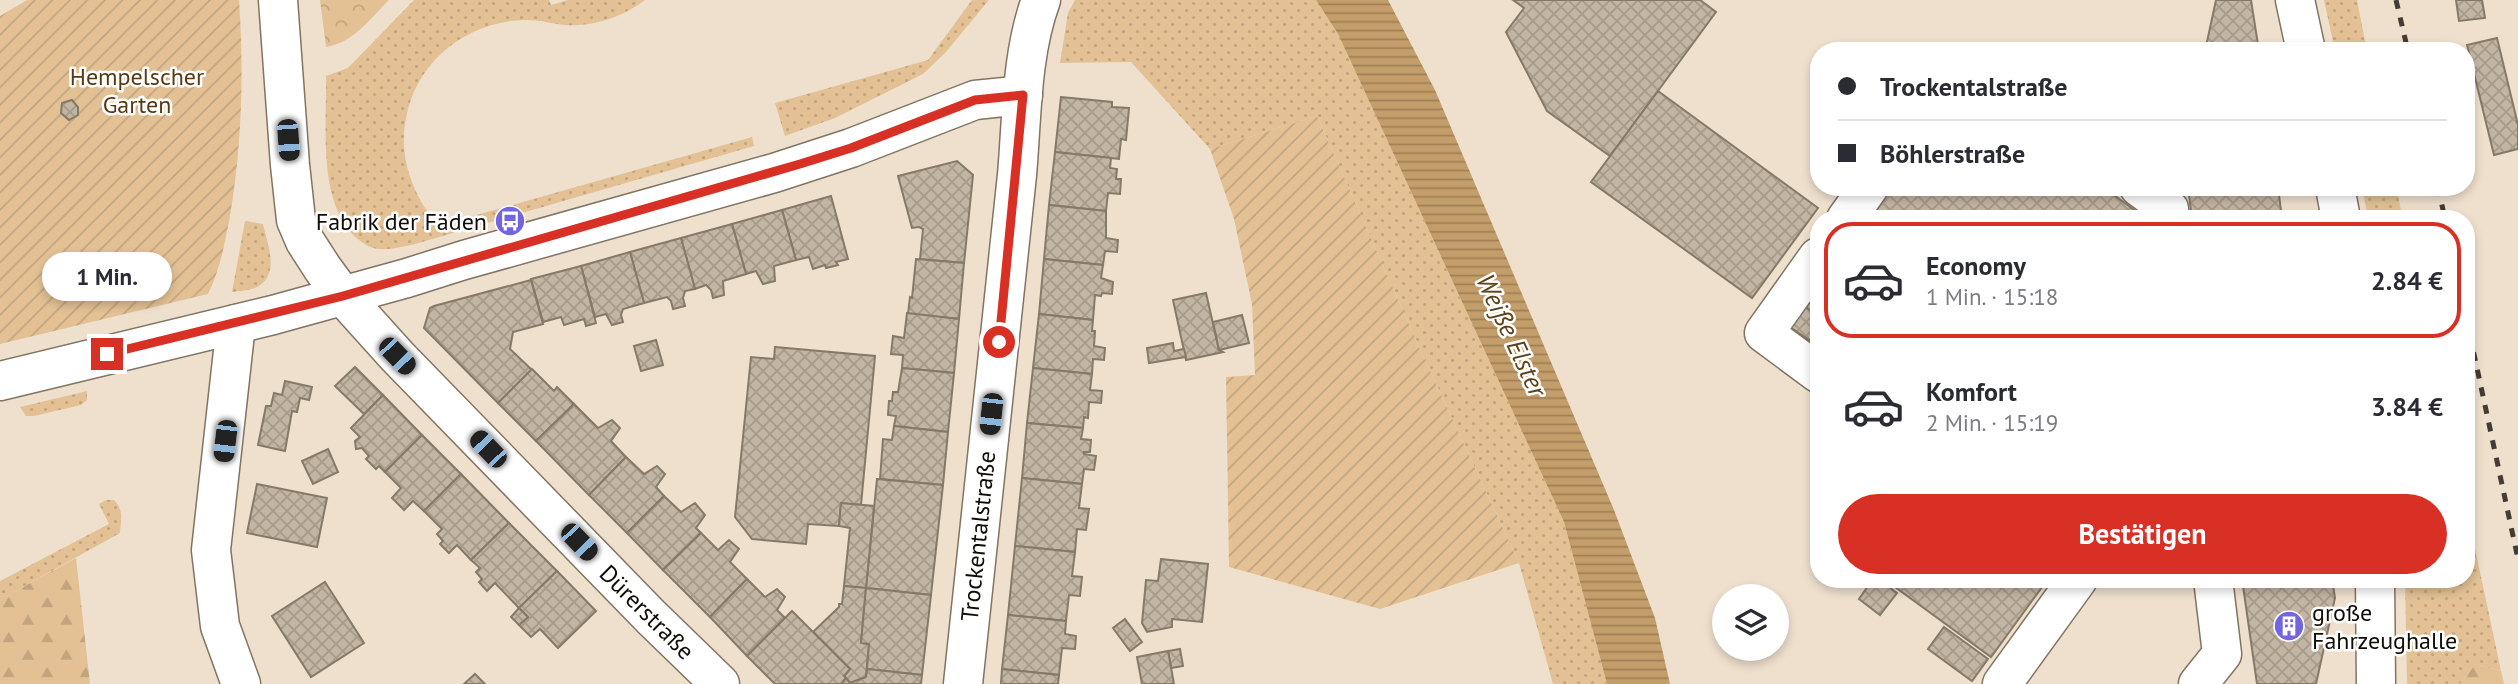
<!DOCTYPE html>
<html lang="de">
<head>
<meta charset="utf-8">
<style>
  body { margin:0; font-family:"PT Sans",sans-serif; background:#f2f2f3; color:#2b2b33; height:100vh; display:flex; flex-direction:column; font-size:26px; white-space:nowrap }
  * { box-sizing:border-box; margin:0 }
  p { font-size:23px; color:#7c7c81 }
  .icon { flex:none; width:38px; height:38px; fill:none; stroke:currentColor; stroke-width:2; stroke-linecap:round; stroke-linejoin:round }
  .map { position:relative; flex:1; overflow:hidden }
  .details { position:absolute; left:1810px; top:210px; width:665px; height:378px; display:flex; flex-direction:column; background:#fff; border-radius:28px; box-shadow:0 4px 10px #0003 }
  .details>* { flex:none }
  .hud { position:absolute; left:1810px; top:42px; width:665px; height:154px; border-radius:28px; box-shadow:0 4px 10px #0003; display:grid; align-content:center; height:154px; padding:0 28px; background:#fff }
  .tools { position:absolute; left:1712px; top:584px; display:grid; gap:14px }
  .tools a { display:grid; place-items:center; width:77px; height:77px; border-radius:50%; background:#fff; box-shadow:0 4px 10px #0003; font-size:35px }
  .end { position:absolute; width:32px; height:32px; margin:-16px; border:9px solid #d93025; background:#fff; box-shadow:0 0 0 4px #fff }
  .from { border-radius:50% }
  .bubble { position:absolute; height:49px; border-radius:24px; background:#fff; box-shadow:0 4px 10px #0003; font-size:23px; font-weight:700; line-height:49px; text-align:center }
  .car { position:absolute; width:21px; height:42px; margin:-21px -10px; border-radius:9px; box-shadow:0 0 5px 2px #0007; background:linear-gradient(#222 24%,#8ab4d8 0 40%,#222 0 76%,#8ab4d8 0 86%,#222 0) }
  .hud b { display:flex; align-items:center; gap:24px; height:66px; font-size:26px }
  .hud b+b { border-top:2px solid #e1e1e2 }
  .hud i { width:18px; height:18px; background:#2b2b33 }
  ul { padding:12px 0 0; list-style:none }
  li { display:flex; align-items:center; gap:21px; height:116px; margin:0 14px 10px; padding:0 14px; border:4px solid transparent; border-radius:28px }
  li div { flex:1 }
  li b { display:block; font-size:26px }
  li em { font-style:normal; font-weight:700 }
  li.on { border-color:#d93025 }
  li>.icon { width:63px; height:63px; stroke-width:1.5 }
  .action { display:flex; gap:14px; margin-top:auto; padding:14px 28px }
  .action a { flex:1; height:80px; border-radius:42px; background:#d93025; color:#fff; font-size:28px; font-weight:700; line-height:80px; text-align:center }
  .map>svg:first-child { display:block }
  .grass { fill:url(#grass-dots) }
  .forest { fill:url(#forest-firs) }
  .park { fill:url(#park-crowns) }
  .garden { fill:url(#garden-furrows) }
  .water { fill:url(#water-rules) }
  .building { fill:url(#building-cross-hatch); stroke:#857968; stroke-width:2 }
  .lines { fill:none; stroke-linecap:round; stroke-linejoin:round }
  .minor-casing { stroke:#817463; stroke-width:41 }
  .major-casing { stroke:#817463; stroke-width:41 }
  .minor { stroke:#fff; stroke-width:38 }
  .major { stroke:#fff; stroke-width:38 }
  .rail { stroke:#433c34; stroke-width:5; stroke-dasharray:9 9; stroke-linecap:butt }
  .route { stroke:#d93025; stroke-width:9 }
  .labels { text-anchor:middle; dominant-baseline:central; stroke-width:5; stroke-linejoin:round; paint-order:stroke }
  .park-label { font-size:24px; fill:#563b12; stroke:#fff }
  .poi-label { font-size:24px; fill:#100c06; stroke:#fff; text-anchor:end }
  .street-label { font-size:24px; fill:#100c06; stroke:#fff }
  .water-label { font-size:26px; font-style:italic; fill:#5d421a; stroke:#fff }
</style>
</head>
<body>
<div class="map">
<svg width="2518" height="684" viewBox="0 0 2518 684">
  <defs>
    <pattern id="grass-dots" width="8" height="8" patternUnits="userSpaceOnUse" patternTransform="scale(1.75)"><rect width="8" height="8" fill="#e3c195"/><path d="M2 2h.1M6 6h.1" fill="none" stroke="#c2a57f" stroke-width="1.8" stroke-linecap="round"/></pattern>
    <pattern id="forest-firs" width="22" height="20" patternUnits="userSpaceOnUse" patternTransform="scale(1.75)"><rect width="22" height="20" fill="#e3c195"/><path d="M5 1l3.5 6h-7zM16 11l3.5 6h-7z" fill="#c2a57f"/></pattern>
    <pattern id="park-crowns" width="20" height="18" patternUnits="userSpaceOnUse" patternTransform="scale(1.75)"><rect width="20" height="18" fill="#e3c195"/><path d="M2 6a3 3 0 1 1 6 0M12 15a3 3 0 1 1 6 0" fill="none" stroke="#c2a57f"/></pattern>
    <pattern id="garden-furrows" width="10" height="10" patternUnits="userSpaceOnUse" patternTransform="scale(1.75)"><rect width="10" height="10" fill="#e3c195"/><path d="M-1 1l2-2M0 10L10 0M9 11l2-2" fill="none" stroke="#c2a57f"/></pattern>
    <pattern id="water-rules" width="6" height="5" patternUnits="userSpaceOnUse" patternTransform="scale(1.75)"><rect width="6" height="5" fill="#c49e6a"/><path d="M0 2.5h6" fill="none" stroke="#9e7f55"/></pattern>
    <pattern id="building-cross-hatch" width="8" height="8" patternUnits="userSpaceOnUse" patternTransform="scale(1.75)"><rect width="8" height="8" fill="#c3b5a3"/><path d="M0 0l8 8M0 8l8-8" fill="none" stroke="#a69a8b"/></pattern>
  </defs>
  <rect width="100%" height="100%" fill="#efe0ce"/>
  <g class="grass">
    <path d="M414,0H549L551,5L568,0H645C623,17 593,27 565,25C553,24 541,20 528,20C469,20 417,59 406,118C398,158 413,195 438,226L752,137L754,146L415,244C401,247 382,253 368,246C315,217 327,128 326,76L348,68Z"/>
    <polygon points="972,0 989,0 945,53 923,74 835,118 785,136 775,103 928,60"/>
    <polygon points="1075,0 1316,0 1338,34 1564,522 1607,684 1553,684 1519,563 1419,347 1317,116 1210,149 1131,62 1060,63 1068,13"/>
    <polygon points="2324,0 2357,0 2367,51 2335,51"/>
    <polygon points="2362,187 2396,187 2403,219 2368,219"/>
    <path d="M245,221L263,224C267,242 280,273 259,286C252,290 241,291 232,292Z"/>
    <polygon points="87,391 87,400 81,405 34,416 26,416 20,407"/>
    <path d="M106,500H114C124,510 121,520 120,533L10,594L0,597V581L109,524L99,504Z"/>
    <polygon points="2466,506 2501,671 2475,664 2460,684 2407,684 2405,579 2466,579"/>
  </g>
  <g class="forest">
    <polygon points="76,558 90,684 0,684 0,597 10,594"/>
    <polygon points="2475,664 2501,671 2504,684 2460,684"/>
  </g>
  <path class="park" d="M320,0H389C370,19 353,43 326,47Z"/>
  <g class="garden">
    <path d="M27,0H239C244,72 242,145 230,216C225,242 220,270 208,294L0,344V16Z"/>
    <polygon points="1317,116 1419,347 1519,563 1380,609 1229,567 1226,377 1255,375 1252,304 1234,219 1210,149"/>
  </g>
  <polygon class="water" points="1316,0 1388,0 1435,90 1614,510 1655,618 1670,684 1607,684 1564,522 1338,34"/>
  <g class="building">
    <polygon points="1513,0 1700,0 1716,12 1610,156 1547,111 1506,32 1524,8"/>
    <polygon points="2216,0 2251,0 2259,51 2205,51"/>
    <polygon points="2456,0 2482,0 2485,18 2459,21"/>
    <polygon points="2497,38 2518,125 2518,149 2494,155 2467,45"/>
    <polygon points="1658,91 1818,208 1752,298 1591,182"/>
    <polygon points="1061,97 1112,102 1112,107 1129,108 1126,140 1121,139 1119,159 1055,152"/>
    <polygon points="72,100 78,107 78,115 69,120 61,113 62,103"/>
    <polygon points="1055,152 1111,158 1110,168 1117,169 1116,179 1121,179 1120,194 1108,193 1106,211 1049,205"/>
    <polygon points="957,161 973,175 964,263 920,259 923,229 919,227 912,228 898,176"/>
    <polygon points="1877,187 2103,187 2137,212 2133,219 1854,219"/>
    <polygon points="2188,187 2278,187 2282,219 2192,219"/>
    <polygon points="831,196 848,259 836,262 838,265 826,268 825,265 813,269 809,257 796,260 782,210"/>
    <polygon points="1049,205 1106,211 1106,238 1118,240 1117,252 1105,251 1103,265 1044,259"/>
    <polygon points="782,210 796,260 774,266 775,281 763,284 756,271 746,274 732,224"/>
    <polygon points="732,224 746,274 723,281 724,295 713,298 711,290 706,285 695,289 681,238"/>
    <polygon points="681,238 695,289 685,291 683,298 685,306 673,309 671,301 667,297 644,303 630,252"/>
    <polygon points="630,252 644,303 623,309 621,315 623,322 612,325 606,314 595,317 581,266"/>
    <polygon points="916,259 964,263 959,319 908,314 910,297 912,298"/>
    <polygon points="1044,259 1103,265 1101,278 1113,282 1112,294 1102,293 1101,296 1095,295 1093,320 1039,314"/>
    <polygon points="581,266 596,323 586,326 584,319 564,325 561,317 543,322 531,279"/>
    <polygon points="1818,269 1818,316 1796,300"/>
    <polygon points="531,280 543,324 513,332 510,349 532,370 498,403 424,328 430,308 434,306"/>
    <polygon points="1206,293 1219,350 1223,352 1186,360 1173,300"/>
    <polygon points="1796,300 1818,316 1818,346 1790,327"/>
    <polygon points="907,313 959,319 954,373 902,368 903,355 891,354 893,336 904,338"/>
    <polygon points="1039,314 1093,320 1092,331 1095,331 1094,346 1105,348 1104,360 1093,359 1092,374 1033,368"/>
    <polygon points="1242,315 1249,343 1219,350 1213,322"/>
    <polygon points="656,340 663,365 641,371 634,346"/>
    <polygon points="1173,343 1174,351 1184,349 1186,357 1149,363 1147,348"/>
    <polygon points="775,347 875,356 861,505 841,503 839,526 808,524 806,544 752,539 735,517 751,357 774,359"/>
    <polygon points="355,367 383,395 364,414 335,386"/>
    <polygon points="902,368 954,373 948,432 894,426 896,416 888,415 889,401 892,401 893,392 898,392"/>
    <polygon points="1033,368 1092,374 1090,390 1102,391 1101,403 1089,402 1088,418 1084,417 1083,428 1027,423"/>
    <polygon points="532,369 554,391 557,387 574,404 536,441 498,403"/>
    <polygon points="285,381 312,387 309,400 300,398 297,412 292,411 285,451 258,445 266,406 271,406 274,393 282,395"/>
    <polygon points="383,395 422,435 385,472 379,466 376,469 366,459 369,456 362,448 356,449 355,441 360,437 351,428"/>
    <polygon points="574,404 598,428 612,420 620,428 611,441 626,457 589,495 536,441"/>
    <polygon points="1027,423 1083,428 1081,439 1091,440 1090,452 1084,452 1084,454 1096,456 1094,470 1084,469 1082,484 1022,478"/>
    <polygon points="894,426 948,432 943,485 880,479 883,439 892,440"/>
    <polygon points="422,435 461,474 424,511 413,501 404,510 392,498 401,488 385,472"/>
    <polygon points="328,449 338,472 313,484 302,461"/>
    <polygon points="626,457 644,474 657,466 665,474 656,487 664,496 627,533 589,495"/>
    <polygon points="461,474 509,523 471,560 457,545 449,553 440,544 443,541 437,534 442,529 424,511"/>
    <polygon points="1022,478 1082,484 1079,508 1089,509 1086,530 1077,529 1075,552 1015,546"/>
    <polygon points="877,479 943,485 931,595 866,588"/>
    <polygon points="257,484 327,498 317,547 247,533"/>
    <polygon points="664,496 681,512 695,503 705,515 696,528 701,533 663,570 627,533"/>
    <polygon points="841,503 874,506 866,588 844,586 850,528 839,526"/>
    <polygon points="509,523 557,571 519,608 495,583 487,591 479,582 482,579 476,572 480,568 471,560"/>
    <polygon points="701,533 718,550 729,540 739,549 730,562 747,579 710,617 663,570"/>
    <polygon points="1015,546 1075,552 1072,576 1082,577 1080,596 1069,595 1066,621 1008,615"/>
    <polygon points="1161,559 1208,564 1202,622 1172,619 1172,627 1147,632 1142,623 1146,580 1158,581"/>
    <polygon points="557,571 596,611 558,648 540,629 531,637 519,625 528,617 519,608"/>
    <polygon points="747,579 765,597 777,589 785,597 777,610 785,618 747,656 710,617"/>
    <polygon points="1873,579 1878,579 1897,593 1880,615 1859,599"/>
    <polygon points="1884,579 2048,579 1991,657"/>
    <polygon points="2242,579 2332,579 2335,598 2316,684 2257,684"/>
    <polygon points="325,582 364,643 311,677 272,616"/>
    <polygon points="844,586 866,588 861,643 869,644 866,677 850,683 844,676 850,669 813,632 839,607 839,604 842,604"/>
    <polygon points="866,588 931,595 922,675 867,669 869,644 861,643"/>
    <polygon points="519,608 528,617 519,625 511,617"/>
    <polygon points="792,611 850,669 844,676 846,678 841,684 775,684 747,656"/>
    <polygon points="1008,615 1066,621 1065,634 1076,636 1075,649 1062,648 1059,675 1002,669"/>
    <polygon points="1125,619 1142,642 1130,651 1113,628"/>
    <polygon points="1944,627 1988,659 1972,681 1928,649"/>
    <polygon points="1180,649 1183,666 1171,668 1168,651"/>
    <polygon points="1168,651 1174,684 1142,684 1137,657"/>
    <polygon points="867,669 922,675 921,684 841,684 846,678 850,683 866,677"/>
    <polygon points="1002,669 1059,675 1058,684 1001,684"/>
    <polygon points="475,674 485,684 464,684"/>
  </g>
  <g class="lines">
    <g class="minor-casing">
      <g id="minor">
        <polyline points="278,0 290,165 296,220 305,241 323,269 343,296 397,356 651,617 720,684"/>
        <polyline points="2295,0 2306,51"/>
        <polyline points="2139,187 2169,209 2170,219"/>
        <polyline points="2335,187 2341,219"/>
        <polyline points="1846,219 1869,187"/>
        <polyline points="1818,257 1764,333 1818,373"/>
        <polyline points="236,324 211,550 220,626 241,684"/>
        <polyline points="0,381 273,315 407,278 464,260 774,173 851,148 975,100 1023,95"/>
        <polyline points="2375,579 2376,684"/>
        <polyline points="2002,684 2078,579"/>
        <polyline points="2198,684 2222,654 2213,579"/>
      </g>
    </g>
    <g class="major-casing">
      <path id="major" d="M963,684L1017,175C1022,118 1021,54 1041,0"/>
    </g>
    <use href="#minor" class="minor"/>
    <use href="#major" class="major"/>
    <g class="rail">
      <polyline points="2396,0 2408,51"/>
      <polyline points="2438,187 2445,219"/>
      <polyline points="2466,317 2518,559"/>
    </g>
  </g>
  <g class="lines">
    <polyline class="route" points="107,354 343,296 800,164 851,148 975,100 1023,95 999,342"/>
  </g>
  <defs>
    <g id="bus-disc" transform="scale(1.575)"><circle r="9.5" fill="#7365e0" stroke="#fff"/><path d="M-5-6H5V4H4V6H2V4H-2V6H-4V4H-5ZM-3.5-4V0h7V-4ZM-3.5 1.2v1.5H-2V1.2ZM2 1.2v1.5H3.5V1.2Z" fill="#fff"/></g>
    <g id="building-disc" transform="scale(1.575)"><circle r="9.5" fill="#7365e0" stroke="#fff"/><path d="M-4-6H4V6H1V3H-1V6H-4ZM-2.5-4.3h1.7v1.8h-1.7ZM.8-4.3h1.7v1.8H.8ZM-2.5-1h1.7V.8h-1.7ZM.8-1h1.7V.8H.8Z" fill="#fff"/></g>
  </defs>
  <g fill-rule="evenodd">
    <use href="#bus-disc" x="510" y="221"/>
    <use href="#building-disc" x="2289" y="626"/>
  </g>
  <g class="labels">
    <g class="park-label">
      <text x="137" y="76">Hempelscher<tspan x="137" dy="28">Garten</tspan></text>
    </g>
    <g class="poi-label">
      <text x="487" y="221">Fabrik der Fäden</text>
      <text x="2312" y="612" text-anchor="start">große<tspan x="2312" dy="28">Fahrzeughalle</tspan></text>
    </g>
    <g class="street-label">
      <text transform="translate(978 536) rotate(-84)">Trockentalstraße</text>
      <text transform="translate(647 612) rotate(45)">Dürerstraße</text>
    </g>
    <g class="water-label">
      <text transform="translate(1512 335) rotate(65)">Weiße Elster</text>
    </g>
  </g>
</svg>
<div class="tools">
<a><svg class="icon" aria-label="layers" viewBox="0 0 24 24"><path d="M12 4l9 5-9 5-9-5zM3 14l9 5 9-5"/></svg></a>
</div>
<i class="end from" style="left:999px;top:342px"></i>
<i class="end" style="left:107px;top:354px"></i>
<div class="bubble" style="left:42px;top:252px;width:130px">1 Min.</div>
<i class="car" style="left:288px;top:140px;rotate:176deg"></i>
<i class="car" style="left:397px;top:356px;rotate:136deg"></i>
<i class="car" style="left:991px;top:414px;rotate:186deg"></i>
<i class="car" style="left:225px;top:441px;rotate:187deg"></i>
<i class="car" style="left:488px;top:449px;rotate:316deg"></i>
<i class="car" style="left:579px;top:542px;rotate:136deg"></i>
<div class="hud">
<b><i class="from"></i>Trockentalstraße</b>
<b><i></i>Böhlerstraße</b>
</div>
<section class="details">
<ul>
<li class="on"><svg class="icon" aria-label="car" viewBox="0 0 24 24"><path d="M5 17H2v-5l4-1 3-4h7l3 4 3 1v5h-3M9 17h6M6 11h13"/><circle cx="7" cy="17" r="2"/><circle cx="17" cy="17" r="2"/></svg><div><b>Economy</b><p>1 Min. · 15:18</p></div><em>2.84 €</em></li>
<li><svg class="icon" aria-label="car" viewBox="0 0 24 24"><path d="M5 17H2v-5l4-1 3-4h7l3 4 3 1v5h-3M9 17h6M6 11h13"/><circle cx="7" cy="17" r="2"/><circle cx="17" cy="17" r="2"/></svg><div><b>Komfort</b><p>2 Min. · 15:19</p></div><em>3.84 €</em></li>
</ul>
<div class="action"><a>Bestätigen</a></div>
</section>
</div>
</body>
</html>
